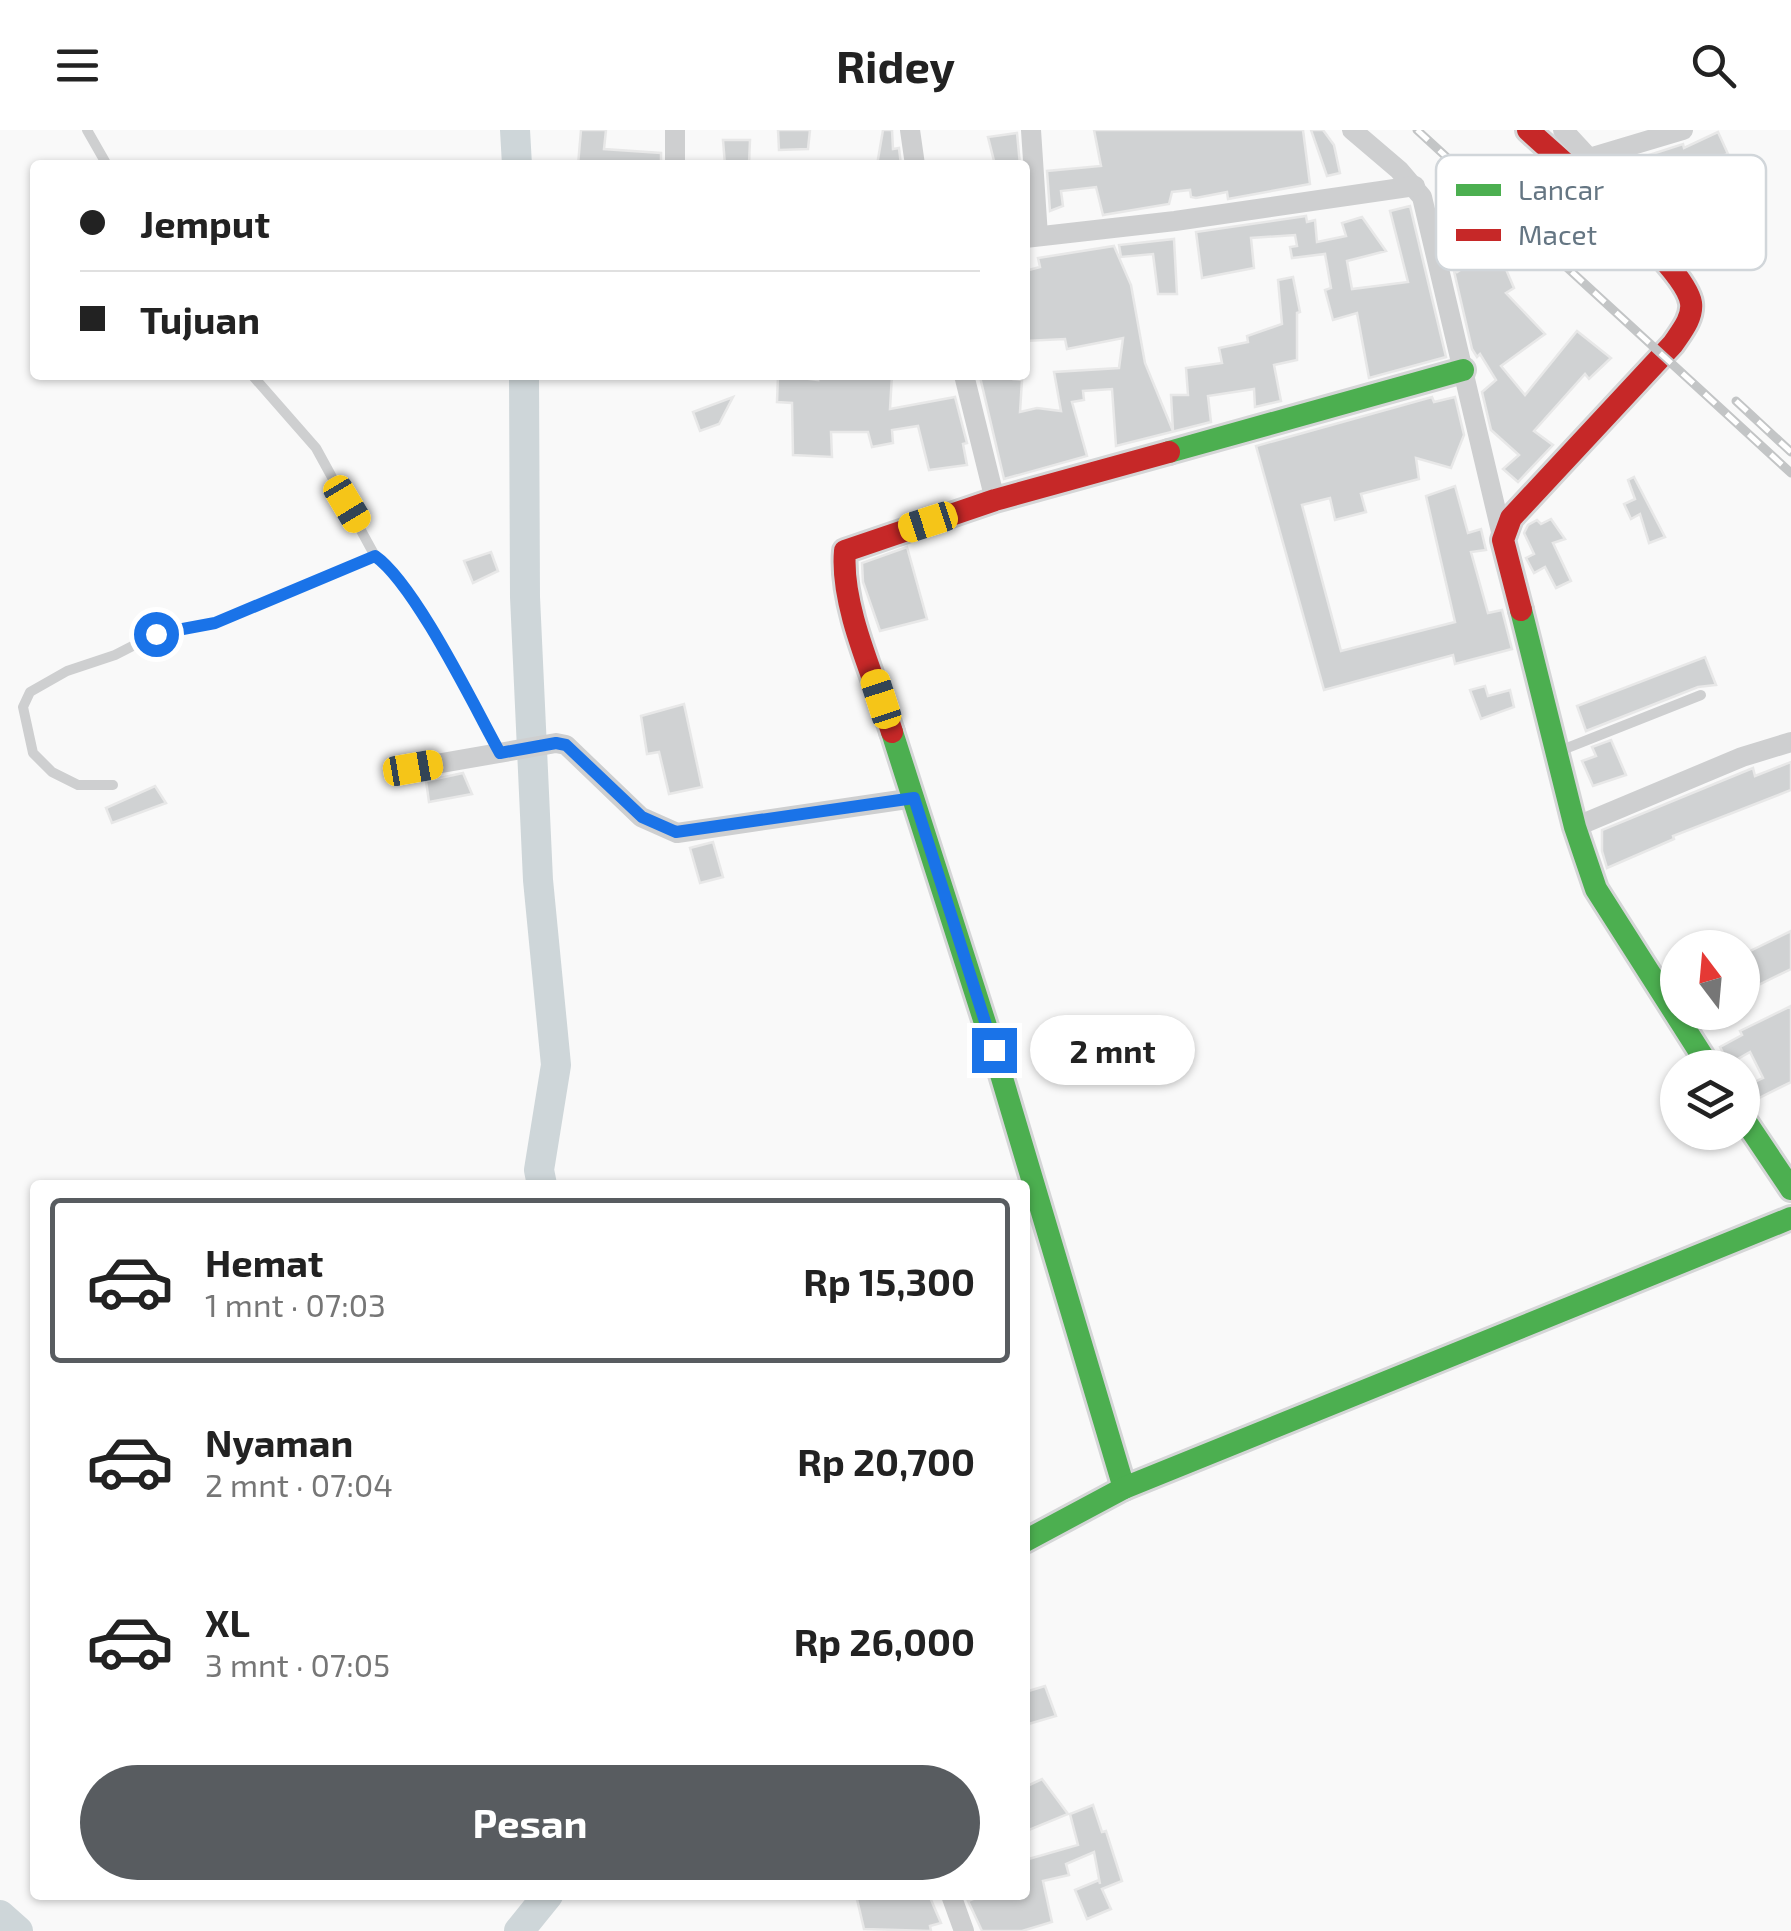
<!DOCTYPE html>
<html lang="id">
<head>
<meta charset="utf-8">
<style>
  body { margin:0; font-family:"Exo 2",sans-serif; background:#f2f2f2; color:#222; height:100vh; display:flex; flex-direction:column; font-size:38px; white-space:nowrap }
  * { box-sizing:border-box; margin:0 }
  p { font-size:32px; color:#767676 }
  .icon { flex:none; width:55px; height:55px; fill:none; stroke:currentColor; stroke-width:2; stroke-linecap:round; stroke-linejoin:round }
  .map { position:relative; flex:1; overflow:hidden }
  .drawer { position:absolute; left:30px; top:1050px; width:1000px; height:720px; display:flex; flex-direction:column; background:#fff; border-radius:10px; box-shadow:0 2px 8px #0004 }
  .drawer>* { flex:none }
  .top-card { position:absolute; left:30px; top:30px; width:1000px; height:220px; border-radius:10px; box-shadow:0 2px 8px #0004; display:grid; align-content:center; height:220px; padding:0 50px; background:#fff }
  .needle { width:65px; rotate:344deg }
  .fabs { position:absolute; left:1660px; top:800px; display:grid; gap:20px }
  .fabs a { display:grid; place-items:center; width:100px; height:100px; border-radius:50%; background:#fff; box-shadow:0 2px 8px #0004; font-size:50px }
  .end { position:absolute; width:45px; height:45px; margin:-22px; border:12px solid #1a73e8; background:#fff; box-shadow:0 0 0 5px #fff }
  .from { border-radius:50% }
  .bubble { position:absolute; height:70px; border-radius:35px; background:#fff; box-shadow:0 2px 8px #0004; font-size:32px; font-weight:700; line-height:70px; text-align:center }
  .car { position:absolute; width:30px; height:60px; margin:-30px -15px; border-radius:12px; box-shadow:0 0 8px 2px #0007; background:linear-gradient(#f5c518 24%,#345 0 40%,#f5c518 0 76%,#345 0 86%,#f5c518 0) }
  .top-card b { display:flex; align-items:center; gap:35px; height:95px; font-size:38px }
  .top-card b+b { border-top:2px solid #e0e0e0 }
  .top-card i { width:25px; height:25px; background:#222 }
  ul { padding:18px 0 0; list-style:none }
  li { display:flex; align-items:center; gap:30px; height:165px; margin:0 20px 15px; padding:0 30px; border:5px solid transparent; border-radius:10px }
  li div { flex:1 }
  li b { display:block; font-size:38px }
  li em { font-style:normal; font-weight:700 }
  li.current { border-color:#585c60 }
  li>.icon { width:90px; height:90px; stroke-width:1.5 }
  .button { display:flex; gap:20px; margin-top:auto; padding:20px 50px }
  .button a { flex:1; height:115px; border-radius:60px; background:#585c60; color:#fff; font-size:40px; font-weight:700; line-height:115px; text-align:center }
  header { display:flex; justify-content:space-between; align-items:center; height:130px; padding:0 50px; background:#fff; font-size:45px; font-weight:700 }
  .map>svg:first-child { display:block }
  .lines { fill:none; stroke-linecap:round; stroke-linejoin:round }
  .river { stroke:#ced6d9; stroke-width:30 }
  .building { fill:#d0d2d3; stroke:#e8e8e8; stroke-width:2.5 }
  .fast-casing { stroke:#d5d6d7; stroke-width:28 }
  .jam-casing { stroke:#d5d6d7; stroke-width:28 }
  .lane { stroke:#cecfd0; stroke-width:10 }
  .street { stroke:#cecfd0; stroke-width:20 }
  .fast { stroke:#4caf50; stroke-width:22 }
  .jam { stroke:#c62828; stroke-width:22 }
  .rail-casing { stroke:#c3c5c6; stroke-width:9 }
  .rail { stroke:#fff; stroke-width:5; stroke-dasharray:15; stroke-linecap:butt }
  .route { stroke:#1a73e8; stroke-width:12 }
  .key { fill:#fff; stroke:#d1d6da; stroke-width:2.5 }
  .key-label { font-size:28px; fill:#657683 }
</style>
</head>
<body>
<header><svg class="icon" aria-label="menu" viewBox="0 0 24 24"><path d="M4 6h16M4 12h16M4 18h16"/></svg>Ridey<svg class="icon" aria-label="search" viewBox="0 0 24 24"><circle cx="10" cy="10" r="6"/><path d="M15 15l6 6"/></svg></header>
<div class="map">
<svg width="1791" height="1801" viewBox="0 0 1791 1801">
  <rect width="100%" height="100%" fill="#f9f9f9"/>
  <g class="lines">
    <g class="river">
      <polyline points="515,0 517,35"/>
      <polyline points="524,245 525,467 538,750 556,935 539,1040 542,1055"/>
      <polyline points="0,1785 18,1801"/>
      <polyline points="519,1801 548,1765"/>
    </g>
  </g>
  <g class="building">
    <polygon points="581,0 606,0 604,19 661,23 661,35 578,35"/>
    <polygon points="778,0 810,0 808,19 779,20"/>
    <polygon points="883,0 892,0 893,19 899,18 901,35 877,35"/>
    <polygon points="1094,0 1303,0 1310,54 1228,69 1227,62 1196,68 1191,67 1190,60 1172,62 1169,74 1103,85 1096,57 1061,61 1063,76 1050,81 1047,41 1101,36"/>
    <polygon points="1311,0 1323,0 1334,15 1340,43 1327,46"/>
    <polygon points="1718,2 1728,24 1691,37 1694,43 1643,57 1638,41 1654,36 1649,25 1683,14 1684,18"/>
    <polygon points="1017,3 1020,35 995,35 988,7"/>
    <polygon points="723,10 750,10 749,35 725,35"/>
    <polygon points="1410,76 1446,227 1369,248 1357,183 1333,190 1325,160 1331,158 1325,124 1292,128 1290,117 1297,116 1295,105 1251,108 1254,138 1202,148 1196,102 1306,86 1307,92 1315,90 1317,112 1346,106 1342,93 1362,87 1386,121 1347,131 1352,159 1408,152 1390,81"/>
    <polygon points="1174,109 1177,164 1158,164 1153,124 1121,127 1119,115"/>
    <polygon points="1501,113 1507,128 1502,130 1514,158 1506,163 1545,204 1501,236 1525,265 1577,201 1611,228 1589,249 1585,244 1534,301 1553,315 1518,352 1503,339 1519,325 1491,300 1482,262 1496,250 1480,224 1477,227 1472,219 1453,137 1457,142"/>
    <polygon points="1114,116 1131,155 1145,233 1173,301 1171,265 1188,265 1186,238 1222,233 1219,218 1248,212 1247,206 1282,194 1278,150 1293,147 1300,182 1297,183 1297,230 1274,235 1281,271 1255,277 1254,259 1208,266 1211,292 1116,316 1112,259 1083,261 1084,270 1072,272 1087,326 1004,349 980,247 1011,245 1013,249 1022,250 1020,282 1037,278 1061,281 1054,242 1119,238 1123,208 1067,219 1065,209 1025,211 1025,141 1040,137 1038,128"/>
    <polygon points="778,245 818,250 817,245 892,245 890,279 955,267 967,313 963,314 967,335 929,340 918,296 892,300 893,313 872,317 868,302 831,302 832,327 793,325 792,273 777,272"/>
    <polygon points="733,267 719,294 700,301 693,282"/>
    <polygon points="1432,267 1434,272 1455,267 1464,305 1451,338 1416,328 1419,349 1361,364 1366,382 1335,390 1330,368 1302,375 1341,521 1455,492 1426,366 1455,356 1468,403 1481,399 1486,420 1471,422 1488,483 1502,480 1512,519 1455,534 1453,525 1324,560 1256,316"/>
    <polygon points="1634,347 1665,407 1649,413 1640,384 1631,389 1624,374 1635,369 1628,350"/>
    <polygon points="1551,389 1565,409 1553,413 1571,451 1556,458 1545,437 1534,443 1526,428 1534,424 1524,403 1528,395 1537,390 1541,394"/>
    <polygon points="907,417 927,489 880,501 863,452 862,433"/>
    <polygon points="491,422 498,441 473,453 464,431"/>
    <polygon points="1705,527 1716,555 1698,557 1586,601 1577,576"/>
    <polygon points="1485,556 1488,566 1510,560 1514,577 1481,589 1470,560"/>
    <polygon points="684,574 702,657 669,664 659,622 647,624 641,586"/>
    <polygon points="1611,610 1626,645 1593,656 1582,631 1596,626 1592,617"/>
    <polygon points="1791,632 1791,660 1673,706 1674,709 1607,738 1602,721 1602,700 1753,638 1755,646"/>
    <polygon points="463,643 472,664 429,672 426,651"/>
    <polygon points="155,656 166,673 112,693 106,678"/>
    <polygon points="713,712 723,747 700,753 690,718"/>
    <polygon points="1791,801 1791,839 1742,863 1742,825"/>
    <polygon points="1791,876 1791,952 1755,970 1748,955 1763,948 1750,922 1729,934 1720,917 1742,905 1740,901"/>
    <polygon points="1045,1556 1056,1586 1025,1595 1025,1562"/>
    <polygon points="1042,1649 1068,1684 1029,1700 1025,1693 1025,1657"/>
    <polygon points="1093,1675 1102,1702 1106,1701 1122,1751 1102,1759 1111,1779 1087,1789 1075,1760 1099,1750 1100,1754 1094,1722 1066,1734 1069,1745 1043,1751 1052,1792 1022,1801 982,1801 968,1771 983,1765 1025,1765 1025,1730 1078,1715 1070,1684"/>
    <polygon points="856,1765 929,1765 941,1793 930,1796 931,1801 864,1799"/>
  </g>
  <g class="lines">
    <g class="fast-casing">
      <g id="fast">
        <polyline points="1169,322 1463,240"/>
        <polyline points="1521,480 1575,697 1596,759 1710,938"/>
        <polyline points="892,602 994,921 1124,1358"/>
        <polyline points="1742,986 1791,1059"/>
        <polyline points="1025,1411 1124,1358 1791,1088"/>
      </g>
    </g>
    <g class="jam-casing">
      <g id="jam">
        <path d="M1521,480L1503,410L1511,388L1673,214C1681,202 1693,188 1691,173C1686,136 1560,30 1528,0"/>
        <path d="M892,602C875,549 840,476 845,421L995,370L1169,322"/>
      </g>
    </g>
    <g class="lane">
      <polyline points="87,0 107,35"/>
      <polyline points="252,245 316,318 375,426"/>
      <polyline points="1557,622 1701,565"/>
      <path d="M113,655H78L52,642L33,623L23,577L30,562L67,541L115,525L156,504L215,493L375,426C414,453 475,577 500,623"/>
    </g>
    <g class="street">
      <polyline points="910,0 915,35"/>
      <polyline points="1031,0 1038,106"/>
      <polyline points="1352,0 1399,40 1422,67 1503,410"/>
      <polyline points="1563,0 1589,28 1683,0"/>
      <polyline points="675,35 675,0"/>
      <polyline points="1025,108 1175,91 1415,56"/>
      <polyline points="964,245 995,370"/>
      <polyline points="413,638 556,613 566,615 641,687 677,703 914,668"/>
      <polyline points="1575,697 1742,627 1791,612"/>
      <polyline points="951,1765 964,1801"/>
    </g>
    <use href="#fast" class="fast"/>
    <use href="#jam" class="jam"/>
    <g class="rail-casing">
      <g id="rail">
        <polyline points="1417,0 1791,343"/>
        <polyline points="1736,271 1791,322"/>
      </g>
    </g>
    <use href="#rail" class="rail"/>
  </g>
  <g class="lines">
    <path class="route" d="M156,504L215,493L375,426C415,454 474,576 500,623L556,613L566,615L642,687L676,702L914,668L994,920"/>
  </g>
  <rect x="1436" y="25" width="330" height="115" rx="15" class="key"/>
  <rect x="1456" y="54" width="45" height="12" fill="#4caf50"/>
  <rect x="1456" y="99" width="45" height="12" fill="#c62828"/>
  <g class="key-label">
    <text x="1518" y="70">Lancar</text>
    <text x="1518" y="115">Macet</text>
  </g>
</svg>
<div class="fabs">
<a><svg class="needle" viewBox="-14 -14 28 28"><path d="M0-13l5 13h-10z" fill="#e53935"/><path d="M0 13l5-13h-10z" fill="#767676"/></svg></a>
<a><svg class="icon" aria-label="layers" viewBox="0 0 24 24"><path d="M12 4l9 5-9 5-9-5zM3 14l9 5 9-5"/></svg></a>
</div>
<i class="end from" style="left:156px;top:504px"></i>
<i class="end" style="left:994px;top:920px"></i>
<div class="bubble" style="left:1030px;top:885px;width:165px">2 mnt</div>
<i class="car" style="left:347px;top:374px;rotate:149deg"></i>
<i class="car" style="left:928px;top:392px;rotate:252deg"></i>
<i class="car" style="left:881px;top:569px;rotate:342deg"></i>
<i class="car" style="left:413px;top:638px;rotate:80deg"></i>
<div class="top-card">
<b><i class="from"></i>Jemput</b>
<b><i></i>Tujuan</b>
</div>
<section class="drawer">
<ul>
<li class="current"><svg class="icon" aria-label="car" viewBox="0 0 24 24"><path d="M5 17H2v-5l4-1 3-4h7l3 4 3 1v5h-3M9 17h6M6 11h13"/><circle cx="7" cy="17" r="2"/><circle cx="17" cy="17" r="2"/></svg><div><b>Hemat</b><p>1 mnt · 07:03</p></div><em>Rp 15,300</em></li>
<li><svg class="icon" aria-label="car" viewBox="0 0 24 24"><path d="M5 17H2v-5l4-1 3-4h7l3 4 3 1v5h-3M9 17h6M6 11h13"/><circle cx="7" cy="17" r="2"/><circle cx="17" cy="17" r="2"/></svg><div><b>Nyaman</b><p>2 mnt · 07:04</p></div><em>Rp 20,700</em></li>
<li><svg class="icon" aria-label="car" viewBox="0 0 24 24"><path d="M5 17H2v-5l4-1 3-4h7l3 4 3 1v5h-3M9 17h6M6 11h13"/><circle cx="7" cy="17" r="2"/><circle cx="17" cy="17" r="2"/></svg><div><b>XL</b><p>3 mnt · 07:05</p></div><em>Rp 26,000</em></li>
</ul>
<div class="button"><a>Pesan</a></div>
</section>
</div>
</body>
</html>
